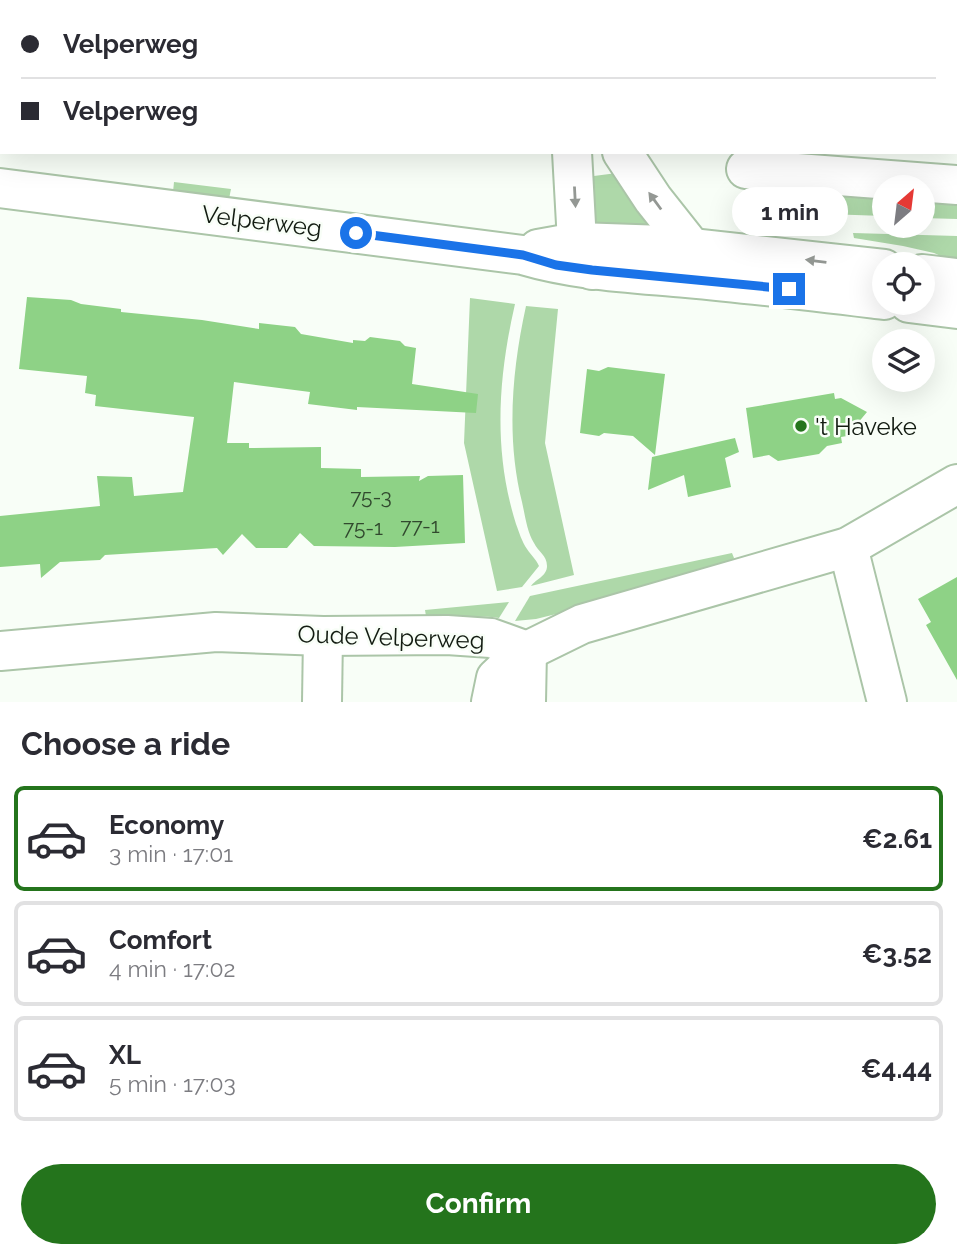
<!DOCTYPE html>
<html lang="en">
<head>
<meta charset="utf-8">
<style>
  body { margin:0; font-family:Raleway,sans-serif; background:#f2f2f3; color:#2b2b33; height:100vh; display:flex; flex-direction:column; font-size:26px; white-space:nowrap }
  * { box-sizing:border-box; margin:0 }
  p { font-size:23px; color:#7c7c81 }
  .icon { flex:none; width:38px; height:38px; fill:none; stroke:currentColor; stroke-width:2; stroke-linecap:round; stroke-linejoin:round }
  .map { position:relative; height:702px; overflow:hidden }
  .drawer { display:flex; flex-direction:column; background:#fff; flex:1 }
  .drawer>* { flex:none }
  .banner { position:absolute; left:0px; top:0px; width:957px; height:154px; box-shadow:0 7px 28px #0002; display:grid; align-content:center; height:154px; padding:0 21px; background:#fff }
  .needle { width:46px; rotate:28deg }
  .fabs { position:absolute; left:872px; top:175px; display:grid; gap:14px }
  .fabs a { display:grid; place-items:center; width:63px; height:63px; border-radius:50%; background:#fff; box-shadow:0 7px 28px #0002; font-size:35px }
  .end { position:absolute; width:32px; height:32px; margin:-16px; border:9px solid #1a73e8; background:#fff; box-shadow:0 0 0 4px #fff }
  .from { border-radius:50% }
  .bubble { position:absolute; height:49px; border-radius:24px; background:#fff; box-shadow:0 7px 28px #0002; font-size:23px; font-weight:700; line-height:49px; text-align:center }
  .banner b { display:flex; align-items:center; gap:24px; height:66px; font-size:26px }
  .banner b+b { border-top:2px solid #e1e1e2 }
  .banner i { width:18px; height:18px; background:#2b2b33 }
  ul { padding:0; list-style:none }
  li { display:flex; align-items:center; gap:21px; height:105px; margin:0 14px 10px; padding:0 7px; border:4px solid #e1e1e2; border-radius:10px }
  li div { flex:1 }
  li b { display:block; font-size:26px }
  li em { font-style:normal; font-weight:700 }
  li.on { border-color:#24741c }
  li>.icon { width:63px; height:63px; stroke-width:1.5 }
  h2 { padding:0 21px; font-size:32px; line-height:84px }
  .primary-button { display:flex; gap:14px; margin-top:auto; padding:14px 21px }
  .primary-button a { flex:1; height:80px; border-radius:42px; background:#24741c; color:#fff; font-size:28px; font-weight:700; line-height:80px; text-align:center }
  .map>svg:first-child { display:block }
  .green { fill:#aed8a9 }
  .building { fill:#8ed286 }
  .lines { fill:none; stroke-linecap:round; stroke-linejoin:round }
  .minor-casing { stroke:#abc5a8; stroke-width:42 }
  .tertiary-casing { stroke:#abc5a8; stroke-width:42 }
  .secondary-casing { stroke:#abc5a8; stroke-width:42 }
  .minor { stroke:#fff; stroke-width:38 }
  .tertiary { stroke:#fff; stroke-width:38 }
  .secondary { stroke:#fff; stroke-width:38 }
  .oneway { fill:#949894 }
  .route { stroke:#1a73e8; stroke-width:9 }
  .poi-dot { fill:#24741c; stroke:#f8fef7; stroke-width:2.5 }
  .labels { text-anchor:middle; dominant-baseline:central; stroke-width:5; stroke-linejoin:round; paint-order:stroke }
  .number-label { font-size:21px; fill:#31492e }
  .street-label { font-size:24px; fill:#121b11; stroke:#f8fef7 }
  .poi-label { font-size:24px; fill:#121b11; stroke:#f8fef7; text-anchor:start }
</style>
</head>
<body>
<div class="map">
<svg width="957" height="702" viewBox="0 0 957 702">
  <rect width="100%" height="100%" fill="#f8fef7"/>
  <g class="green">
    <polygon points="625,172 658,218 638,231 602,233 590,208 586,177"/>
    <polygon points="174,182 231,189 229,199 173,192"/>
    <polygon points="796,188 884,193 884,216 797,213"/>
    <polygon points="922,196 957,198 957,219 922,218"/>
    <polygon points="853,233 957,236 957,263 934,253 903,246 854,238"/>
    <path d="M470,298L515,304C498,378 493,451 516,524C519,532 522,542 527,549C531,555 536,559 539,566L522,587L497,591L464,443Z"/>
    <path d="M526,306L558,309L545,443L574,575L531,586C536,579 547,576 547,566C547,555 538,552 534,543C527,532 525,515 522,502C506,438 512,370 526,306Z"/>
    <polygon points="732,553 734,558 726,572 536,619 515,621 530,596"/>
    <path d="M509,602L499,618C474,613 449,624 426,616L425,610Z"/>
  </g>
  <g class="building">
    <polygon points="27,297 71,300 81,304 121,309 121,312 202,320 259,329 259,323 295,327 301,334 353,343 353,340 365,341 370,337 400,341 405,346 416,348 412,384 478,394 476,413 357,407 357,410 308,404 310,392 234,382 227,443 249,443 249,448 321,447 321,468 361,469 361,477 420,476 419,481 428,476 463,475 465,543 395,547 314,546 300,533 287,548 256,548 242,534 223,555 217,548 105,555 100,560 60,562 41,578 40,564 0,567 0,516 100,506 97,476 132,477 134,496 183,492 194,417 95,406 96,395 85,393 87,376 19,369"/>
    <polygon points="608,367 665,374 655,455 633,436 604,433 599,436 580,433 587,369 599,371"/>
    <polygon points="834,393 835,399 841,398 867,412 847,436 841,437 842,443 827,446 819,454 778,461 769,455 753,458 746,408"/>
    <polygon points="735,438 739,452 725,458 731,487 688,497 684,475 648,490 652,457"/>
    <polygon points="957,577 957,680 926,625 931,622 918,599"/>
  </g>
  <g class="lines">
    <g class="minor-casing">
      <g id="minor">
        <polyline points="956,10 957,15"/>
        <polyline points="746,169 957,185"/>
        <polyline points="848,547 887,702"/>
        <polyline points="0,651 216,632 323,636 447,635 491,638 527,651"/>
        <polyline points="322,702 323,636"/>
      </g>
    </g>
    <g class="tertiary-casing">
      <g id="tertiary">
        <polyline points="490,0 491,2"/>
        <polyline points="572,152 577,242 592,270"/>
        <polyline points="622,152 653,199 691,247"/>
        <polyline points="491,702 496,678 513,662 527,651 582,624 848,547 957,484"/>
        <polyline points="526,702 527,651"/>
      </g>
    </g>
    <g class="secondary-casing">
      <g id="secondary">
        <path d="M0,188L523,255C577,271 632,273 687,278C753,284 818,292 884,300"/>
        <polyline points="538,249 577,242 664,245 884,269"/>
        <polyline points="922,274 957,278"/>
        <polyline points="909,303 957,309"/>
      </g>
    </g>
    <use href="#minor" class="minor"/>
    <use href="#tertiary" class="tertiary"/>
    <use href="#secondary" class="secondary"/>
  </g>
  <defs><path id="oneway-solid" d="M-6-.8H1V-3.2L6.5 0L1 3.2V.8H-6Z" transform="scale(1.75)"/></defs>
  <g class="oneway">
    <use href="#oneway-solid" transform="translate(575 197) rotate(87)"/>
    <use href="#oneway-solid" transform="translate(655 201) rotate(-126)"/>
    <use href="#oneway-solid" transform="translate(816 261) rotate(-173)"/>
  </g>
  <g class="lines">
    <polyline class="route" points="356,233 523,255 556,265 592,270 789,289"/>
  </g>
  <circle class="poi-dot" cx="801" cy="426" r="7"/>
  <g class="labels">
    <g class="number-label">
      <text x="371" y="496">75-3</text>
      <text x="420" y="525">77-1</text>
      <text x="363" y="527">75-1</text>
    </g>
    <g class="street-label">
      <text transform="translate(262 221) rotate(7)">Velperweg</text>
      <text transform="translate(391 637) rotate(2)">Oude Velperweg</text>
    </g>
    <g class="poi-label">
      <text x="815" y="426">'t Haveke</text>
    </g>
  </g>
</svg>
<div class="fabs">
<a><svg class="needle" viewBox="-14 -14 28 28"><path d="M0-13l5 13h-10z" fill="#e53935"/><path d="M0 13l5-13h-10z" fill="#7c7c81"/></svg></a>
<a><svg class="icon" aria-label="locate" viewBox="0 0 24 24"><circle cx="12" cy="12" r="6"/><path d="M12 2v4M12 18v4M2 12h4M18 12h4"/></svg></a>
<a><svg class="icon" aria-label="layers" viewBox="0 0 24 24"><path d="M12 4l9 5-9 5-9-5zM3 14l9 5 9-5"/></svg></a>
</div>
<i class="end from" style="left:356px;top:233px"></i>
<i class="end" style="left:789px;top:289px"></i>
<div class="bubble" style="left:732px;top:187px;width:116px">1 min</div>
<div class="banner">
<b><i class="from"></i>Velperweg</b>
<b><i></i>Velperweg</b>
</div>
</div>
<section class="drawer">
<h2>Choose a ride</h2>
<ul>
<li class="on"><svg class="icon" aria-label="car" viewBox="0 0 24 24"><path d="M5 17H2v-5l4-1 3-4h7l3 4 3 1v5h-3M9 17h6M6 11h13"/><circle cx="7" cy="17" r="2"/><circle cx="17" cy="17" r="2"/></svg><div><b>Economy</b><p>3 min · 17:01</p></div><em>€2.61</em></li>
<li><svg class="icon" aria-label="car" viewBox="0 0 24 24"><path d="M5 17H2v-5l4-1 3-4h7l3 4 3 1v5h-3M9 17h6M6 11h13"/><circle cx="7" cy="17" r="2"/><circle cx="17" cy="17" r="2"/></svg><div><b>Comfort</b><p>4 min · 17:02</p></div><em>€3.52</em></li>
<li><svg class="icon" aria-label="car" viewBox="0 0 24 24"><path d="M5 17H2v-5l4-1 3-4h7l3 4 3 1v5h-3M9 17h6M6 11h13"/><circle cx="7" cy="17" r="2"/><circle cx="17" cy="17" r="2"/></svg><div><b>XL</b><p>5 min · 17:03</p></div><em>€4.44</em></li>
</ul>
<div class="primary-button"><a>Confirm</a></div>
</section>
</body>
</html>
